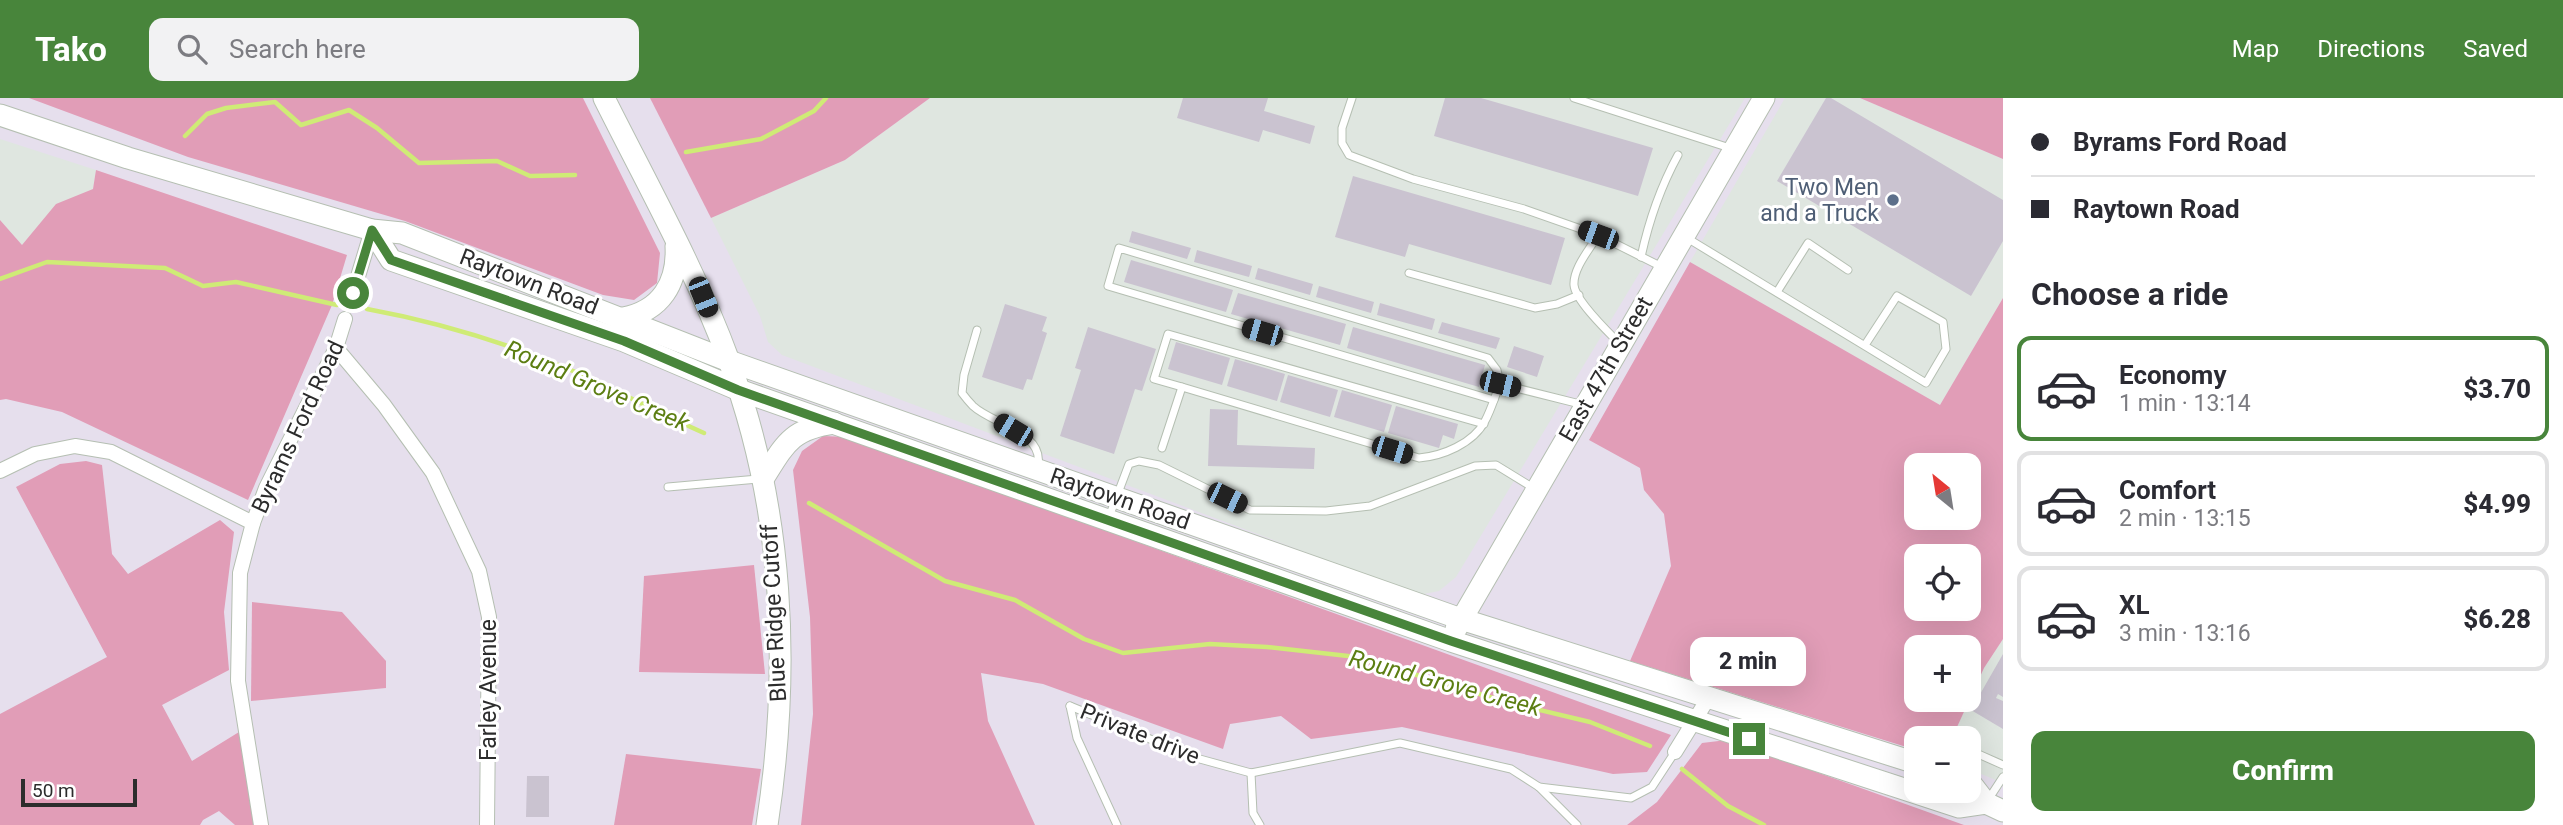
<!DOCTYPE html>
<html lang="en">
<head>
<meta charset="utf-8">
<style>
  body { margin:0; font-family:Roboto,sans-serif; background:#f2f2f3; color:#2b2b33; height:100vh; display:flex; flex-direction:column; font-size:26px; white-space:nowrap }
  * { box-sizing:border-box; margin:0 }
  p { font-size:23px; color:#7c7c81 }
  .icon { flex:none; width:38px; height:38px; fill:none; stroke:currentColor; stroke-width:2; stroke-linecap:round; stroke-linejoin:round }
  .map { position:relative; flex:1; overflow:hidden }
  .drawer { display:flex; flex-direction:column; background:#fff; width:560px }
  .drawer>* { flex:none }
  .top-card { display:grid; align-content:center; height:154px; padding:0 28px; background:#fff }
  .needle { width:46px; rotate:330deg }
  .controls { position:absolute; left:1904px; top:355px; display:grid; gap:14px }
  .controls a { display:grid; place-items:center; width:77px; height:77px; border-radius:14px; background:#fff; box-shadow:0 7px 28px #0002; font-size:35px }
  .scale { position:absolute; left:21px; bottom:18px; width:116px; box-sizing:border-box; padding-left:7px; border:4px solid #2c2c2c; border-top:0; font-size:19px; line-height:24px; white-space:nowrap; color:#2c2c2c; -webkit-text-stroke:5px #fff; paint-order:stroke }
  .end { position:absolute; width:32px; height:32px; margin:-16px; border:9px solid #48853b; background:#fff; box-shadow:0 0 0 4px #fff }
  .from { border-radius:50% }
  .bubble { position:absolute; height:49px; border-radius:14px; background:#fff; box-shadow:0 7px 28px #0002; font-size:23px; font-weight:800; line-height:49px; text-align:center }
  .car { position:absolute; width:21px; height:42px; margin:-21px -10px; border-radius:9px; box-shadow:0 0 5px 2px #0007; background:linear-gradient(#222 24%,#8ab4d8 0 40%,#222 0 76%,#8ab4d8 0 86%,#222 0) }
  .top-card b { display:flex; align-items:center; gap:24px; height:66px; font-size:26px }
  .top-card b+b { border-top:2px solid #e1e1e2 }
  .top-card i { width:18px; height:18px; background:#2b2b33 }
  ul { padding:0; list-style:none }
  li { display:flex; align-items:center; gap:21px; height:105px; margin:0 14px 10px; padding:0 14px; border:4px solid #e1e1e2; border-radius:14px }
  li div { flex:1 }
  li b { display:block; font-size:26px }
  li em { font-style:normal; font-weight:800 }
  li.on { border-color:#48853b }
  li>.icon { width:63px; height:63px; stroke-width:1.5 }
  h2 { padding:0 28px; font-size:32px; line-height:84px }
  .action { display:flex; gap:14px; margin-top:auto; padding:14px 28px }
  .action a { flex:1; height:80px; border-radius:14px; background:#48853b; color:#fff; font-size:28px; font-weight:800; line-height:80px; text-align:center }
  header { display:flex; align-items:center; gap:42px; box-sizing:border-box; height:98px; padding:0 35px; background:#48853b; color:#fff }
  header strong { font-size:33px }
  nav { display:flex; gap:38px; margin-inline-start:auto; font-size:24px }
  .search { width:490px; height:63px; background:#f2f2f3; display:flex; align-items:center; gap:18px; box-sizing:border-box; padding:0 24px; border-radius:14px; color:#7c7c81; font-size:26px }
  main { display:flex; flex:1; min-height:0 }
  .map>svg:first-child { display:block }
  .industrial { fill:#dfe6e0 }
  .green { fill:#e19db7; fill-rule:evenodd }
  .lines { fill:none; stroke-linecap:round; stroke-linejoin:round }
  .stream { stroke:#cfeb76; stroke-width:4.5 }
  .building { fill:#cac3d0 }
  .lane-casing { stroke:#b5bfb2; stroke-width:9 }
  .street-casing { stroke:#b5bfb2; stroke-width:16 }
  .secondary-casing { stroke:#b5bfb2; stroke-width:23 }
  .lane { stroke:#fff; stroke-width:7 }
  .street { stroke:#fff; stroke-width:14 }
  .secondary { stroke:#fff; stroke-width:21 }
  .route { stroke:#48853b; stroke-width:9 }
  .service-dot { fill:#5c6f8a; stroke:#fff; stroke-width:2.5 }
  .labels { text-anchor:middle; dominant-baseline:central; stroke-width:6; stroke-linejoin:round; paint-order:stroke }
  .service-label { font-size:23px; fill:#4e5e75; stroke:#fff; text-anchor:end }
  .street-label { font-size:23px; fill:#2c2c2c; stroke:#fff }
  .water-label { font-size:24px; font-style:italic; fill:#5c7e12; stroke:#fff }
</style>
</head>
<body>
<header>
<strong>Tako</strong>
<div class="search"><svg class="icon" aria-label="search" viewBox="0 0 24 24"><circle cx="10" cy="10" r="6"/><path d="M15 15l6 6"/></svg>Search here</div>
<nav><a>Map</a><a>Directions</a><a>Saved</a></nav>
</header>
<main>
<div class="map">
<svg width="2003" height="727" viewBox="0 0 2003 727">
  <rect width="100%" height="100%" fill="#e6dfed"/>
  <g class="industrial">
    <polygon points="930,0 1745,0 1456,479 1439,493 1419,497 782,257 768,244 760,218 711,120 845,62"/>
    <polygon points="1785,0 1860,0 2003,61 2003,200 1940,307 1690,164"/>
    <polygon points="0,41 96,72 93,91 56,107 22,147 0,122"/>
    <polygon points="2003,541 2003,685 1969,671 1969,640 1952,640 1984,570"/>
  </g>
  <g class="green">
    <polygon points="29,0 583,0 660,155 657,185 634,202 603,197 405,123 188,59"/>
    <polygon points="650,0 930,0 845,62 711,120"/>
    <polygon points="1860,0 2003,0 2003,61"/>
    <polygon points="96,72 347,157 332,207 248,402 62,314 6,301 0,302 0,122 22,147 56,106 93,91"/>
    <path d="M1690,164L1940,307L2003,200V541L1984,570L1952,640H1916V652L1630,563L1671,468L1664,416L1644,392L1640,370L1589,342ZM1916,368H1969V420H1916ZM1916,458H1969V511H1916ZM1916,550H1969V602H1916Z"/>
    <polygon points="823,338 847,339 1671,637 1647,674 1613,676 1402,629 1311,641 1281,618 1230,626 1223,651 1043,586 981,575 988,623 1035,727 801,727 813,616 810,519 793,372 802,353"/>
    <polygon points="86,363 102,367 112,456 128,476 220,422 234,434 224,514 229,572 162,607 192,663 239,634 254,727 235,727 219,713 203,722 200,727 0,727 0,616 107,559 16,389 60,366"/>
    <polygon points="754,467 765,576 639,574 644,478"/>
    <polygon points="252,504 342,514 386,563 386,590 251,603"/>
    <polygon points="1727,642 1964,727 1627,727 1657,704 1702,645"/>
    <polygon points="626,656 761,671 752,727 614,727"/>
  </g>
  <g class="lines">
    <g class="stream">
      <polyline points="185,38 207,16 226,10 275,4 301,27 349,12 377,30 419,65 497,63 530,78 575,77"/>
      <polyline points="686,54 761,41 814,13 826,0"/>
      <polyline points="0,181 47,164 165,170 203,188 236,184 337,207"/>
      <path d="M367,211C438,224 510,246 578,275C620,294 661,316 704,335"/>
      <polyline points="809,405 945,483 1015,502 1084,541 1123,555 1210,546 1267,549 1357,559 1506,604 1590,624 1650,648"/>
      <polyline points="1682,671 1728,708 1764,727"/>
    </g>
  </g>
  <g class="building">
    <polygon points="1183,0 1268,0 1264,13 1315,28 1310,46 1263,32 1259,44 1177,20"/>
    <polygon points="1445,0 1481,0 1653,50 1638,98 1434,38"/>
    <polygon points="1826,0 1831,0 2003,102 2003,143 1971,198 1777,83"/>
    <polygon points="1353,78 1565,140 1551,187 1409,146 1405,159 1335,139"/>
    <polygon points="1132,133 1191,150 1187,161 1129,144"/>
    <polygon points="1197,152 1252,168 1249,179 1194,164"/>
    <polygon points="1131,162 1233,192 1226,214 1124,184"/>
    <polygon points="1258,170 1313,186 1310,197 1255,181"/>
    <polygon points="1319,188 1374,204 1371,215 1316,199"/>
    <polygon points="1238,195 1346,226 1340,247 1231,216"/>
    <polygon points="1380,205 1435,221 1432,232 1377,217"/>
    <polygon points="1005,206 1047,219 1042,233 1047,235 1032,282 1027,281 1023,292 982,279"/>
    <polygon points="1442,224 1500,240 1496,251 1438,235"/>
    <polygon points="1088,229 1156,251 1142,293 1135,291 1114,356 1060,338 1081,272 1075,270"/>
    <polygon points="1353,229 1485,267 1479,289 1347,250"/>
    <polygon points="1176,244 1230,260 1222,287 1168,271"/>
    <polygon points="1514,248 1544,258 1537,279 1507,269"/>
    <polygon points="1235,261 1285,276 1277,303 1227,288"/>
    <polygon points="1288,277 1338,292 1330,319 1280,304"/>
    <polygon points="1342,292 1392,307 1384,334 1334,319"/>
    <polygon points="1396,308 1458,326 1454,341 1443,337 1439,350 1388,335"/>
    <polygon points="1210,311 1238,312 1237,347 1315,350 1314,371 1208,368"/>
    <polygon points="2003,556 2003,599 1998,596 1996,600 2003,603 2003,631 1971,612"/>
    <polygon points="527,678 549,678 549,719 526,719"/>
  </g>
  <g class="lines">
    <g class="lane-casing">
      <g id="lane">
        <polyline points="1352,0 1342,30 1342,45 1349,57 1413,81 1524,111 1598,137 1664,170"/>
        <polyline points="1574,0 1733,51"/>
        <path d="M1598,137C1590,151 1573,170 1574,187C1575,202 1607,233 1618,244"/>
        <polyline points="1687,140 1926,285 1946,251 1943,224 1897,198 1865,247"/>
        <path d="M1641,159C1649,122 1660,90 1678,57"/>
        <polyline points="1409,175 1535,210 1557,206 1579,197"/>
        <polyline points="1777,194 1808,145 1848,172"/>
        <path d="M977,232L964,277L962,295C965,299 969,304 973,308C992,326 1044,334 1038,367"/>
        <polyline points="1182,289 1154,281 1168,236 1484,326"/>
        <polyline points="1494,302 1108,188 1119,150 1488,260 1497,272 1500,286"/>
        <path d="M1162,350L1182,289L1419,360C1442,358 1473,346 1485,323C1491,312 1495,298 1500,286L1584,307"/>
        <polyline points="668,389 758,381"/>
        <polyline points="1109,419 1129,366 1139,363 1159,367 1250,412 1326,413 1370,408 1475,368 1496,367 1535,391"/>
        <polyline points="1070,608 1196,660 1251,675 1400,645 1511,671 1539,689 1631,700 1652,689 1675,654"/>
        <polyline points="1070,608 1077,640 1117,727"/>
        <polyline points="1969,656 1976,655 2003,667"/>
        <polyline points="1251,675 1253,715 1260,727"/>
        <polyline points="1539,689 1577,727"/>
        <polyline points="1988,702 2003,679"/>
      </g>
    </g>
    <g class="street-casing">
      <g id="street">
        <polyline points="353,195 372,132"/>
        <polyline points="336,250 384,307 433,375 479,473 489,519 487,727"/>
        <polyline points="0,373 35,356 75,348 111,354 253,425"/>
        <polyline points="1675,654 1709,599"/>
        <polyline points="261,727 238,583 240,475 253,425 266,390 336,250 345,221"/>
      </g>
    </g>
    <g class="secondary-casing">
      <g id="secondary">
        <path d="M604,0C647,86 696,173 729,263C784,411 791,571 767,727"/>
        <polyline points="0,17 128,60 372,132 402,135 729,263 1461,521 1916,665"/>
        <polyline points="372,132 391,162 624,243 739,292 1451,543 1959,709 1986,705 2003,713"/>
        <path d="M623,220C661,213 678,185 676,148"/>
        <path d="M763,381C785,346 791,331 834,325"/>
        <polyline points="1456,531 1764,0"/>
        <polyline points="1969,683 1986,705"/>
      </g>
    </g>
    <use href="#lane" class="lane"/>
    <use href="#street" class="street"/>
    <use href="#secondary" class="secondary"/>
  </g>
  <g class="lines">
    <polyline class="route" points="353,195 372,132 391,162 624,243 738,292 1451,543 1749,641"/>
  </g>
  <circle class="service-dot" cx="1893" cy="102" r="7"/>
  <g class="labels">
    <g class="service-label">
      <text x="1879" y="89">Two Men<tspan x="1879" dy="26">and a Truck</tspan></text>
    </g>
    <g class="street-label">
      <text transform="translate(529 184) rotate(21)">Raytown Road</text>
      <text transform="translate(1606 271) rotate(-60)">East 47th Street</text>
      <text transform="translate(298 329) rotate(-65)">Byrams Ford Road</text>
      <text transform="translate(1120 401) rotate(19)">Raytown Road</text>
      <text transform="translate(774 515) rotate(-93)">Blue Ridge Cutoff</text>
      <text transform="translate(488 592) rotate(-90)">Farley Avenue</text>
      <text transform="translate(1140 636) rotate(22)">Private drive</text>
    </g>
    <g class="water-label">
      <text transform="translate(597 288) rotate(23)">Round Grove Creek</text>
      <text transform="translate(1445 585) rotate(15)">Round Grove Creek</text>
    </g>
  </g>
</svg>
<div class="controls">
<a><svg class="needle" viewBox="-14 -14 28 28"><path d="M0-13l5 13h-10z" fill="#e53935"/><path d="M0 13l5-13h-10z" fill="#7c7c81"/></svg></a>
<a><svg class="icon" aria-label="locate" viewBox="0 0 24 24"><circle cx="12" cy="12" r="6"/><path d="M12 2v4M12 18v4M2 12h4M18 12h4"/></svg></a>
<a>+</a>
<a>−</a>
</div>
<div class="scale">50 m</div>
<i class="end from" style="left:353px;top:195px"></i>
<i class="end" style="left:1749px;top:641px"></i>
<div class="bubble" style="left:1690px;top:539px;width:116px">2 min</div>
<i class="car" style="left:1598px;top:137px;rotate:290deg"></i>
<i class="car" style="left:703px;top:199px;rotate:158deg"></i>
<i class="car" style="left:1262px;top:234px;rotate:286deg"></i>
<i class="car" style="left:1500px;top:286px;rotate:103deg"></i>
<i class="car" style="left:1013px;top:332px;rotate:301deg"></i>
<i class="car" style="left:1392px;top:352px;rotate:107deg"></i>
<i class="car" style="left:1227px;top:400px;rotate:116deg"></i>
</div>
<section class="drawer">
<div class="top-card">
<b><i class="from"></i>Byrams Ford Road</b>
<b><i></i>Raytown Road</b>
</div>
<h2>Choose a ride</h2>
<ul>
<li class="on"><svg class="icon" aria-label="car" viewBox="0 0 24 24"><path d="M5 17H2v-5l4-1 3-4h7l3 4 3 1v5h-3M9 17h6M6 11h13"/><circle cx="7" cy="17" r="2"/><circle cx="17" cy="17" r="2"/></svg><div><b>Economy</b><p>1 min · 13:14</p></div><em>$3.70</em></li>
<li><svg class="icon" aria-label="car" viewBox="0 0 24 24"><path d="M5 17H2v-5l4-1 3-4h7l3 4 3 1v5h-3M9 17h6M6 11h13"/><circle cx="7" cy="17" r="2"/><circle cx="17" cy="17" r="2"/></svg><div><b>Comfort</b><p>2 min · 13:15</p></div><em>$4.99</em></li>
<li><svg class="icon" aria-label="car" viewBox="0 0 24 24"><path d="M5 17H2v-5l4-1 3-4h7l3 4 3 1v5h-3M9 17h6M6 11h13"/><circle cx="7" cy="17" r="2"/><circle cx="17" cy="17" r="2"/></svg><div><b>XL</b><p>3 min · 13:16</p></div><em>$6.28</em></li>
</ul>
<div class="action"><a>Confirm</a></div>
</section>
</main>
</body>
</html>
